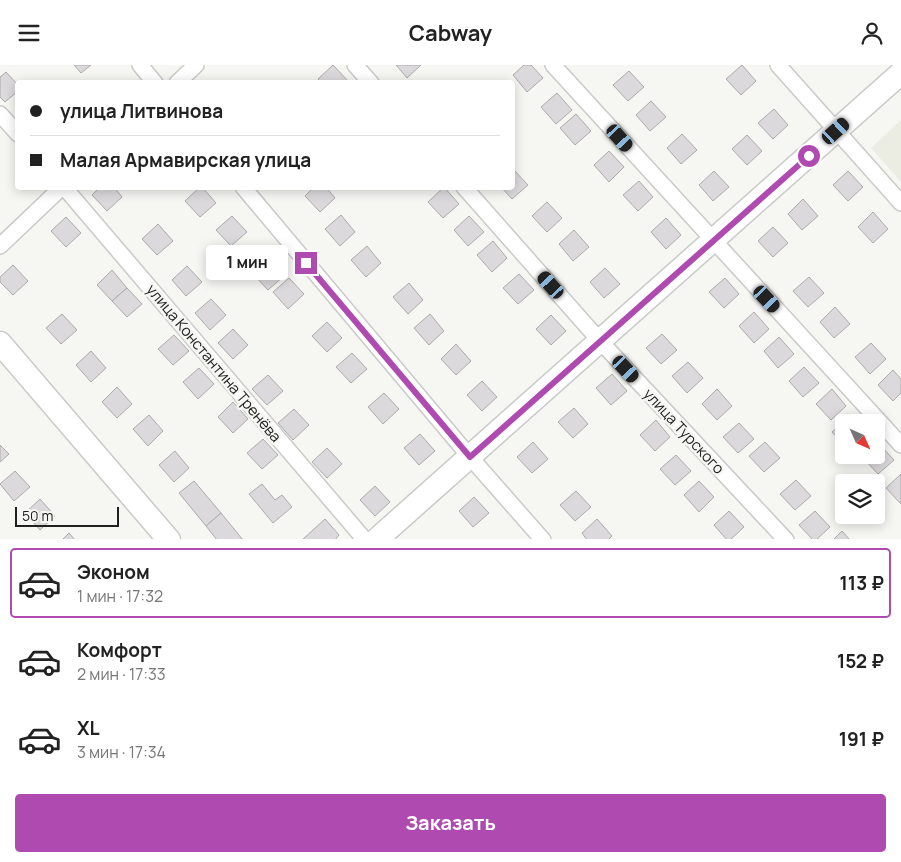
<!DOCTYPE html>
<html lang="ru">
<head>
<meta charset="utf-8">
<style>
  body { margin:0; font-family:Manrope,sans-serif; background:#f6f6f6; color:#222; height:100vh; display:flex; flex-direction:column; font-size:19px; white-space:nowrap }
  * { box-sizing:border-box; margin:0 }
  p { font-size:16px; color:#767676 }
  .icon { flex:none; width:28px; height:28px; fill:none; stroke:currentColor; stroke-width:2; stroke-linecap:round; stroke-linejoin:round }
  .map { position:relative; height:474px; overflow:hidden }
  .panel { display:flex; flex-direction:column; background:#fff; flex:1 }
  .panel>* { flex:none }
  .top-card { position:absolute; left:15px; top:15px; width:500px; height:110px; border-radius:5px; box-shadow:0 2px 12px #0003; display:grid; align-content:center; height:110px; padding:0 15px; background:#fff }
  .needle { width:32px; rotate:135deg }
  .controls { position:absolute; left:835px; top:349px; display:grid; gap:10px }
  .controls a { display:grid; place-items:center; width:50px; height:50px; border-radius:5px; background:#fff; box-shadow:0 2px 12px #0003; font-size:25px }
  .scale { position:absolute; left:15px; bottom:12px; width:104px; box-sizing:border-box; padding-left:5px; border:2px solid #20211f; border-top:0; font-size:14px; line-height:18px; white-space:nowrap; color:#20211f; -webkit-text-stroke:4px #f6f7f3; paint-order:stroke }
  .end { position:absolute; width:22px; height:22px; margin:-11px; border:6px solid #af4bb0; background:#fff; box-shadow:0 0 0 2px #fff }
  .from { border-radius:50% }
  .bubble { position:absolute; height:35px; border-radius:5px; background:#fff; box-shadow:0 2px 12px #0003; font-size:16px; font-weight:700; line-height:35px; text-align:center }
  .car { position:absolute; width:15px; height:30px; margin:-15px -8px; border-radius:6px; box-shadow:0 0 4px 1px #0007; background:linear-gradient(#222 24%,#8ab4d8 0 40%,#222 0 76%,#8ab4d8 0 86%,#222 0) }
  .top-card b { display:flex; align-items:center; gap:18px; height:48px; font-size:19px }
  .top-card b+b { border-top:1px solid #e0e0e0 }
  .top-card i { width:12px; height:12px; background:#222 }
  ul { padding:9px 0 0; list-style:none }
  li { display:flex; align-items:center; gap:15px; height:70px; margin:0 10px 8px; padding:0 5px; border:2px solid transparent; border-radius:5px }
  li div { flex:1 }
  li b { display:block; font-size:19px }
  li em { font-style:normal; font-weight:700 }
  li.selected { border-color:#af4bb0 }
  li>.icon { width:45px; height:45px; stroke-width:1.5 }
  .cta { display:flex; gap:10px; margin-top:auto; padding:10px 15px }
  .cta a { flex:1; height:58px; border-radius:5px; background:#af4bb0; color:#fff; font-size:20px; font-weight:700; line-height:58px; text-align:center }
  header { display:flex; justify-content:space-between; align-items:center; height:65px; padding:0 15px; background:#fff; font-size:22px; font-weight:700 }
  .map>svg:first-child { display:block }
  .built { fill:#ecede2 }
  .building { fill:#dbd9db; stroke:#adaaac }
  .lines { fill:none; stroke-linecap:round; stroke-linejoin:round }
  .street-casing { stroke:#cacbc8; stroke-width:18 }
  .secondary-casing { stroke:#cacbc8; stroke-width:25 }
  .street { stroke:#fff; stroke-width:15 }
  .secondary { stroke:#fff; stroke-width:22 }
  .route { stroke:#af4bb0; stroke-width:6 }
  .labels { text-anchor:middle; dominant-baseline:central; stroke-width:5; stroke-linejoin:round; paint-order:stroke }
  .street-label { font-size:15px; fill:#20211f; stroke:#f6f7f3 }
</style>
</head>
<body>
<header><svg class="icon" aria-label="menu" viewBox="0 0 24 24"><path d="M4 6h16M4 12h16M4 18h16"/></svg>Cabway<svg class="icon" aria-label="person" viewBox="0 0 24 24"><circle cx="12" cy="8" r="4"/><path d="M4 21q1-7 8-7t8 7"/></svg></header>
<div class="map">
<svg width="901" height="475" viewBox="0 0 901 475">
  <rect width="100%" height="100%" fill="#f6f7f3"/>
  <polygon class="built" points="901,55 901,117 871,83"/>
  <g class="building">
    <polygon points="74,0 91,0 81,8"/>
    <polygon points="333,0 348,16 347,18 321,18 318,14"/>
    <polygon points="396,0 421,0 407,13"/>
    <polygon points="524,0 531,0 543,13 527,27 513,10"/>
    <polygon points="742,0 756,16 741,30 726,14"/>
    <polygon points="629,6 644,22 628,36 613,20"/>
    <polygon points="6,7 18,20 18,26 5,37 0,32 0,12"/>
    <polygon points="557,28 572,45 556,59 541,42"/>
    <polygon points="651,36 666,52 650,66 636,50"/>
    <polygon points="774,44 788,60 773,74 758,58"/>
    <polygon points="576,49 591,66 575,80 560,63"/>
    <polygon points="682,69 697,85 681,99 667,83"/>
    <polygon points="747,70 762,86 747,100 732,84"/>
    <polygon points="609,86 624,102 609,117 594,100"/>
    <polygon points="513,104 528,120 512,134 501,122 512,122"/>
    <polygon points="714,106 729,122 713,136 699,120"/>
    <polygon points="848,106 863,122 848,136 833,120"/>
    <polygon points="639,116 653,132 638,146 623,130"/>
    <polygon points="100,122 114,122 122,132 107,146 92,130"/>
    <polygon points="200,122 202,122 216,138 200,152 185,136"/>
    <polygon points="314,122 326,122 335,133 320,147 305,131"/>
    <polygon points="444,122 459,139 443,153 428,137"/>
    <polygon points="803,134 818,151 802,165 788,149"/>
    <polygon points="547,137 562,153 547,167 532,151"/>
    <polygon points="873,147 888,164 873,178 858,162"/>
    <polygon points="341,150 355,167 340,181 325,164"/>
    <polygon points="232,151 247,167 231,181 216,165"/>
    <polygon points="469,151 484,167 468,181 454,165"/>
    <polygon points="66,152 81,168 66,182 51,166"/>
    <polygon points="666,153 681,170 666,184 651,167"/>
    <polygon points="158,159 173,176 157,190 142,174"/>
    <polygon points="773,162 788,178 773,192 758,176"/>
    <polygon points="574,165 589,182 573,196 559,179"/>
    <polygon points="493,176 507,193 492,207 477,190"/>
    <polygon points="367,181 381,198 366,212 351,195"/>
    <polygon points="269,195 284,211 268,225 253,209"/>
    <polygon points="13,200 28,216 13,230 0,217 0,212"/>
    <polygon points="187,201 202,217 186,231 172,215"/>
    <polygon points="605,203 620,219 604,233 590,217"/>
    <polygon points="112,205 127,223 112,236 97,220"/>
    <polygon points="519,209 534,225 518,239 503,223"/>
    <polygon points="809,212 824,228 808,242 793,226"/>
    <polygon points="289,213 304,229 288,244 273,227"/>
    <polygon points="725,213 739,229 724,243 709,227"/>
    <polygon points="409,218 423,235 408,249 393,232"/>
    <polygon points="127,223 142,239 127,252 112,236"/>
    <polygon points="211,234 226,250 210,265 195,248"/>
    <polygon points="835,242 850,259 834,273 820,257"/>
    <polygon points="754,247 769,264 754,278 739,261"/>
    <polygon points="62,249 77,265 61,279 46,263"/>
    <polygon points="430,249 444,266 429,280 414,263"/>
    <polygon points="551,250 566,266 551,280 536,264"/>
    <polygon points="327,257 342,273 327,287 312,271"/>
    <polygon points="233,264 248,280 233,294 218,278"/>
    <polygon points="662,269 677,285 661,299 646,283"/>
    <polygon points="174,270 189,286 173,300 158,284"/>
    <polygon points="779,272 794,289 778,303 764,286"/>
    <polygon points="871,278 886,294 870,309 855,292"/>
    <polygon points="456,279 471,296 456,310 441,294"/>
    <polygon points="91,286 106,303 91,317 76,300"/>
    <polygon points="352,288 367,304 351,318 336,302"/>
    <polygon points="688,297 703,313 687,328 672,311"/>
    <polygon points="804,302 819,318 803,332 789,316"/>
    <polygon points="199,303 214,319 198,334 183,317"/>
    <polygon points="893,305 901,314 901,328 893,336 878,320"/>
    <polygon points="612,309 627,326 611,340 596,323"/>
    <polygon points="268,310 283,326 267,340 252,324"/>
    <polygon points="482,316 497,332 482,346 467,330"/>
    <polygon points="117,322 132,339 117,353 102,337"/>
    <polygon points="717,324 732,341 717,355 702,339"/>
    <polygon points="832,324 846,341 831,355 816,339"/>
    <polygon points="384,328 399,344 383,359 368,342"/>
    <polygon points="233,337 248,354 233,368 218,352"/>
    <polygon points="574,343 588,359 573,373 558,357"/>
    <polygon points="294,344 309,360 293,375 278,358"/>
    <polygon points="149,350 163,366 148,381 133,364"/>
    <polygon points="848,353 852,358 844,358 844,380 832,367"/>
    <polygon points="656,355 670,372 655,386 640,370"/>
    <polygon points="739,358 754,374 738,388 723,372"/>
    <polygon points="420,369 435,386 419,400 404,383"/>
    <polygon points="263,374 278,390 262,404 247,388"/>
    <polygon points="533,377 548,394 532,408 517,392"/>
    <polygon points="765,377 780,393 764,407 749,391"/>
    <polygon points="879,379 894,395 878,409 863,393 867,390 876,390 876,382"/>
    <polygon points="0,380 9,389 0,397"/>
    <polygon points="327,383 342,399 327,413 312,397"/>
    <polygon points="175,386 189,403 174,417 159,400"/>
    <polygon points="676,390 691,406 675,420 660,404"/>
    <polygon points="15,406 30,422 14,436 0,419"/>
    <polygon points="901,409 901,439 886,423"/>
    <polygon points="796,415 811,431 795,445 780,429"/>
    <polygon points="194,416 221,448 206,461 179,428"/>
    <polygon points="699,416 714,432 699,447 684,430"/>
    <polygon points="262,419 275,435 282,430 292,442 273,458 249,429"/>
    <polygon points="375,421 390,437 375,451 360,435"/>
    <polygon points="576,426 591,442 575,456 560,440"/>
    <polygon points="474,432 489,448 473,462 459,446"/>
    <polygon points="40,434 55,451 40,465 25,448"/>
    <polygon points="729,446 744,462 730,475 727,475 714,460"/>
    <polygon points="815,446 830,462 816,475 813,475 799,460"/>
    <polygon points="221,448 243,475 217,475 206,461"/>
    <polygon points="325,454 339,470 335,475 302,475"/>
    <polygon points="597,454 612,471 608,475 587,475 582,468"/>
    <polygon points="842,466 850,475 833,475"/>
    <polygon points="69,468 75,475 62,475"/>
  </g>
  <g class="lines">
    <g class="street-casing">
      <g id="street">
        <polyline points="140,0 155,18"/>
        <polyline points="355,0 371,18"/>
        <polyline points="553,0 901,380"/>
        <polyline points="778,0 901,138"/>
        <polyline points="177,18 196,0"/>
        <polyline points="0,49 18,69"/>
        <polyline points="64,122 365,475"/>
        <polyline points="243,122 470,392 543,475"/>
        <polyline points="464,122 600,276 786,475"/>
        <polyline points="0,181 62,122"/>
      </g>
    </g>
    <g class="secondary-casing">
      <g id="secondary">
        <polyline points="0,278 169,475"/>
        <polyline points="376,475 901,8"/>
      </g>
    </g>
    <use href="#street" class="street"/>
    <use href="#secondary" class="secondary"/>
  </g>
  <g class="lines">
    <polyline class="route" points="306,198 470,392 809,91"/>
  </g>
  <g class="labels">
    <g class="street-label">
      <text transform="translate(214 298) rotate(50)">улица Константина Тренёва</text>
      <text transform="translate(684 366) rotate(47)">улица Турского</text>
    </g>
  </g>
</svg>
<div class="controls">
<a><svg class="needle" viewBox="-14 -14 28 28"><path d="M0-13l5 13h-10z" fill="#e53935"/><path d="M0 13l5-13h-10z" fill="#767676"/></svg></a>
<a><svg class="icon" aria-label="layers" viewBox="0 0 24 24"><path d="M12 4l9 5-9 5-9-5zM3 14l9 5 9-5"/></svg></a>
</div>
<div class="scale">50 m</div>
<i class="end from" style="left:809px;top:91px"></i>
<i class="end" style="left:306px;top:198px"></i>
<div class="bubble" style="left:206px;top:180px;width:82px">1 мин</div>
<i class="car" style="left:836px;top:66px;rotate:48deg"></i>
<i class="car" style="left:620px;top:73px;rotate:138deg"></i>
<i class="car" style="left:551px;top:220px;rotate:318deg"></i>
<i class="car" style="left:767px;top:234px;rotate:137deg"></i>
<i class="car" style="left:626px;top:304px;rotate:137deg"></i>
<div class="top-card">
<b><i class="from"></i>улица Литвинова</b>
<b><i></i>Малая Армавирская улица</b>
</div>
</div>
<section class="panel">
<ul>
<li class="selected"><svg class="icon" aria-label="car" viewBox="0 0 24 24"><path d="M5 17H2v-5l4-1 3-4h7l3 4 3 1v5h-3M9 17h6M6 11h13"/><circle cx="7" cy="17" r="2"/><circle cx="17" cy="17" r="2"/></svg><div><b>Эконом</b><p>1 мин · 17:32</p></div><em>113 ₽</em></li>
<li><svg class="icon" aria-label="car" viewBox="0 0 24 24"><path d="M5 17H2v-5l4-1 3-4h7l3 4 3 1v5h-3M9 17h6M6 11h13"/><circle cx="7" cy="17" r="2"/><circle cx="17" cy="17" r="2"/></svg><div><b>Комфорт</b><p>2 мин · 17:33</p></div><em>152 ₽</em></li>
<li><svg class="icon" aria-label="car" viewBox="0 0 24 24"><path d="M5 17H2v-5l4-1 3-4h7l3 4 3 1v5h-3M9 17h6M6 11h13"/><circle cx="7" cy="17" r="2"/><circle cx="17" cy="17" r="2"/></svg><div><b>XL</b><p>3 мин · 17:34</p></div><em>191 ₽</em></li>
</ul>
<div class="cta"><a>Заказать</a></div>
</section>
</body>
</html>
